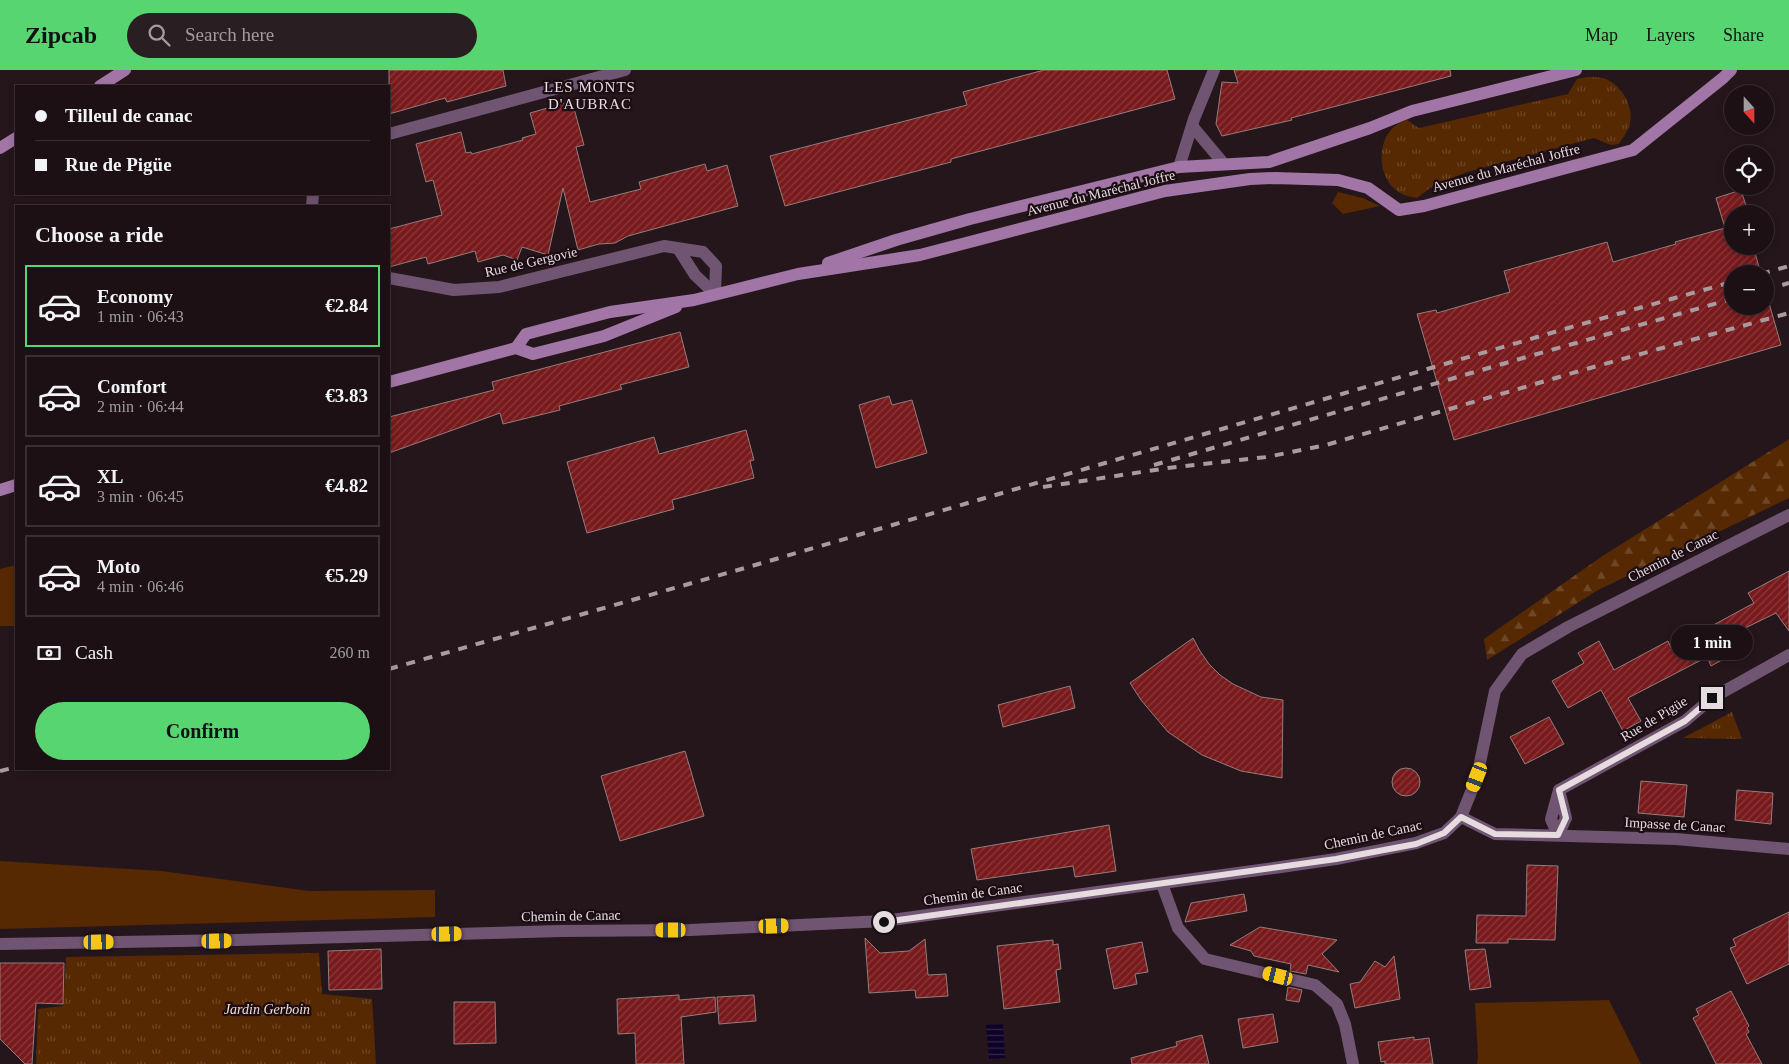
<!DOCTYPE html>
<html lang="en">
<head>
<meta charset="utf-8">
<style>
  body { margin:0; font-family:Georgia,serif; background:#291e22; color:#f1f3f6; height:100vh; display:flex; flex-direction:column; font-size:19px; white-space:nowrap }
  * { box-sizing:border-box; margin:0 }
  p { font-size:16px; color:#a09da0 }
  .icon { flex:none; width:28px; height:28px; fill:none; stroke:currentColor; stroke-width:2; stroke-linecap:round; stroke-linejoin:round }
  .map { position:relative; flex:1; overflow:hidden }
  .sheet { position:absolute; left:15px; top:135px; width:375px; height:565px; display:flex; flex-direction:column; background:#1c1015; border-radius:0px; box-shadow:0 2px 8px #0003,0 0 0 1px #3a3034 }
  .sheet>* { flex:none }
  .top-card { position:absolute; left:15px; top:15px; width:375px; height:110px; border-radius:0px; box-shadow:0 2px 8px #0003,0 0 0 1px #3a3034; display:grid; align-content:center; height:110px; padding:0 20px; background:#1c1015 }
  .needle { width:32px; rotate:159deg }
  .tools { position:absolute; left:1724px; top:15px; display:grid; gap:10px }
  .tools a { display:grid; place-items:center; width:50px; height:50px; border-radius:50%; background:#1c1015; box-shadow:0 2px 8px #0003,0 0 0 1px #3a3034; font-size:25px }
  .end { position:absolute; width:22px; height:22px; margin:-11px; border:6px solid #e6dbdf; background:#111; box-shadow:0 0 0 2px #111 }
  .from { border-radius:50% }
  .bubble { position:absolute; height:35px; border-radius:18px; background:#1c1015; box-shadow:0 2px 8px #0003,0 0 0 1px #3a3034; font-size:16px; font-weight:700; line-height:35px; text-align:center }
  .car { position:absolute; width:15px; height:30px; margin:-15px -8px; border-radius:6px; box-shadow:0 0 4px 1px #0007; background:linear-gradient(#f5c518 24%,#345 0 40%,#f5c518 0 76%,#345 0 86%,#f5c518 0) }
  .top-card b { display:flex; align-items:center; gap:18px; height:48px; font-size:19px }
  .top-card b+b { border-top:1px solid #3a3034 }
  .top-card i { width:12px; height:12px; background:#f1f3f6 }
  ul { padding:0; list-style:none }
  li { display:flex; align-items:center; gap:15px; height:82px; margin:0 10px 8px; padding:0 10px; border:2px solid #3a3034; border-radius:0px }
  li div { flex:1 }
  li b { display:block; font-size:19px }
  li em { font-style:normal; font-weight:700 }
  li.on { border-color:#57d570 }
  li>.icon { width:45px; height:45px; stroke-width:1.5 }
  h2 { padding:0 20px; font-size:22px; line-height:60px }
  .pay { display:flex; align-items:center; gap:12px; height:55px; padding:0 20px; font-size:19px }
  .pay p { margin-inline-start:auto }
  .primary-button { display:flex; gap:10px; margin-top:auto; padding:10px 20px }
  .primary-button a { flex:1; height:58px; border-radius:30px; background:#57d570; color:#111; font-size:20px; font-weight:700; line-height:58px; text-align:center }
  header { display:flex; align-items:center; gap:30px; box-sizing:border-box; height:70px; padding:0 25px; background:#57d570; color:#111 }
  header strong { font-size:24px }
  nav { display:flex; gap:28px; margin-inline-start:auto; font-size:18px }
  .search { width:350px; height:45px; background:#291e22; display:flex; align-items:center; gap:12px; box-sizing:border-box; padding:0 18px; border-radius:28px; color:#a09da0; font-size:19px }
  .map>svg:first-child { display:block }
  .grass { fill:#562902 }
  .forest { fill:url(#forest-firs) }
  .park { fill:url(#park-tufts) }
  .water { fill:url(#water-rules) }
  .building { fill:url(#building-hatch); stroke:#937d7b }
  .lines { fill:none; stroke-linecap:round; stroke-linejoin:round }
  .street { stroke:#705573; stroke-width:12 }
  .secondary { stroke:#a175a6; stroke-width:12 }
  .rail { stroke:#a89ca1; stroke-width:4; stroke-dasharray:9 9; stroke-linecap:butt }
  .route { stroke:#e6dbdf; stroke-width:6 }
  .labels { text-anchor:middle; dominant-baseline:central; stroke-width:4.5; stroke-linejoin:round; paint-order:stroke }
  .street-label { font-size:14px; fill:#e6dbdf; stroke:#1b0d13 }
  .park-label { font-size:14px; font-style:italic; fill:#f5ded0; stroke:#1b0d13 }
  .neighbourhood-label { font-size:15px; letter-spacing:1px; fill:#e6dbdf; stroke:#1b0d13 }
</style>
</head>
<body>
<header>
<strong>Zipcab</strong>
<div class="search"><svg class="icon" aria-label="search" viewBox="0 0 24 24"><circle cx="10" cy="10" r="6"/><path d="M15 15l6 6"/></svg>Search here</div>
<nav><a>Map</a><a>Layers</a><a>Share</a></nav>
</header>
<div class="map">
<svg width="1789" height="994" viewBox="0 0 1789 994">
  <defs>
    <pattern id="forest-firs" width="22" height="20" patternUnits="userSpaceOnUse" patternTransform="scale(1.25)"><rect width="22" height="20" fill="#562902"/><path d="M5 1l3.5 6h-7zM16 11l3.5 6h-7z" fill="#6e4726"/></pattern>
    <pattern id="park-tufts" width="24" height="20" patternUnits="userSpaceOnUse" patternTransform="scale(1.25)"><rect width="24" height="20" fill="#562902"/><path d="M3 7l-1-3M5 7V3M7 7l1-3M15 17l-1-3M17 17v-4M19 17l1-3" fill="none" stroke="#6e4726"/></pattern>
    <pattern id="water-rules" width="6" height="5" patternUnits="userSpaceOnUse" patternTransform="scale(1.25)"><rect width="6" height="5" fill="#0f0229"/><path d="M0 2.5h6" fill="none" stroke="#322648"/></pattern>
    <pattern id="building-hatch" width="6" height="6" patternUnits="userSpaceOnUse" patternTransform="scale(1.25)"><rect width="6" height="6" fill="#78191c"/><path d="M-1 1l2-2M0 6l6-6M5 7l2-2" fill="none" stroke="#8b3a3d"/></pattern>
  </defs>
  <rect width="100%" height="100%" fill="#25161c"/>
  <g class="grass">
    <polygon points="1338,122 1363,128 1380,136 1343,144 1332,133"/>
    <polygon points="16,495 16,556 0,556 0,499"/>
    <polygon points="0,791 161,801 309,821 435,820 435,847 0,859"/>
    <polygon points="1609,930 1641,994 1477,994 1478,987 1475,933"/>
  </g>
  <polygon class="forest" points="1789,369 1789,428 1598,520 1487,590 1484,569 1604,485"/>
  <g class="park">
    <path d="M1587,7C1592,7 1598,7 1603,8C1620,13 1634,35 1630,53C1629,60 1623,67 1619,74L1611,75L1594,68L1467,102L1434,115L1417,128C1409,127 1402,125 1396,120C1373,102 1378,57 1407,50L1419,58L1568,24L1577,9Z"/>
    <polygon points="1732,642 1742,669 1683,668"/>
    <polygon points="319,883 322,924 372,929 376,994 36,994 38,939 63,936 66,887"/>
  </g>
  <polygon class="water" points="1003,954 1005,988 989,989 986,955"/>
  <g class="building">
    <polygon points="389,0 503,0 506,16 447,32 445,28 389,44"/>
    <polygon points="1044,0 1167,0 1175,29 951,89 951,92 785,136 770,86 967,35 963,22"/>
    <polygon points="1234,0 1450,0 1451,6 1291,48 1292,50 1222,66 1216,54 1222,12 1238,13"/>
    <polygon points="572,31 584,75 576,77 590,132 641,119 639,112 705,94 707,101 727,95 738,136 628,166 615,173 599,174 578,180 563,118 548,185 522,177 517,190 503,185 478,192 475,181 428,194 426,187 389,197 389,159 442,145 433,110 426,112 416,74 461,62 466,83 471,82 472,84 523,70 522,68 536,64 530,43"/>
    <polygon points="1741,120 1748,142 1732,144 1732,176 1753,176 1761,204 1732,204 1732,236 1765,236 1765,219 1781,275 1454,370 1417,244 1436,240 1437,243 1510,222 1504,201 1607,172 1613,192 1676,174 1675,172 1725,158 1716,128"/>
    <polygon points="680,262 689,297 620,315 622,319 559,336 560,340 503,354 500,343 389,383 389,347 494,320 492,312"/>
    <polygon points="889,326 892,335 912,330 927,383 876,398 859,335"/>
    <polygon points="746,360 754,390 750,391 754,408 672,430 674,439 587,463 567,392 654,367 659,384"/>
    <polygon points="1789,501 1789,561 1776,543 1741,560 1749,575 1711,596 1707,587 1628,628 1641,651 1623,661 1601,620 1568,638 1552,611 1584,593 1578,583 1599,571 1614,600 1668,571 1671,578 1754,533 1748,523"/>
    <polygon points="1193,568 1200,581 1209,594 1220,605 1233,614 1261,627 1283,630 1282,708 1241,701 1202,685 1168,662 1141,630 1130,613"/>
    <polygon points="1070,616 1075,638 1003,657 998,635"/>
    <polygon points="1549,647 1564,674 1525,694 1510,667"/>
    <polygon points="685,681 704,746 620,771 601,706"/>
    <circle cx="1406" cy="712" r="14"/>
    <polygon points="1641,711 1687,715 1684,747 1638,743"/>
    <polygon points="1737,720 1773,723 1771,754 1735,750"/>
    <polygon points="1109,755 1116,801 1075,807 1073,796 977,810 971,779"/>
    <polygon points="1527,795 1558,796 1555,870 1508,869 1508,873 1476,873 1477,845 1526,846"/>
    <polygon points="1244,824 1247,841 1185,852 1191,833"/>
    <polygon points="1789,842 1789,894 1747,914 1730,878 1736,876 1733,869"/>
    <polygon points="1260,857 1337,870 1322,884 1339,902 1308,895 1306,904 1290,901 1291,894 1254,886 1251,881 1230,875"/>
    <polygon points="865,868 880,883 909,881 925,869 928,905 946,904 948,926 916,928 915,920 869,923"/>
    <polygon points="1053,870 1053,875 1058,874 1061,899 1056,900 1060,932 1004,939 997,876"/>
    <polygon points="1142,872 1148,902 1135,904 1137,914 1114,919 1106,879"/>
    <polygon points="381,879 382,919 329,920 328,881"/>
    <polygon points="1485,879 1491,917 1470,920 1465,880"/>
    <polygon points="1394,886 1400,929 1355,938 1350,914 1360,912 1375,891 1385,897"/>
    <polygon points="0,893 64,893 63,934 36,933 32,994 25,994 0,969"/>
    <polygon points="1288,917 1302,920 1299,932 1286,930"/>
    <polygon points="1731,921 1749,956 1747,958 1749,962 1746,964 1762,994 1716,994 1693,948 1699,945 1696,939"/>
    <polygon points="679,925 679,930 715,927 716,942 681,947 684,994 636,994 635,963 618,964 617,929"/>
    <polygon points="754,925 756,951 719,954 717,927"/>
    <polygon points="454,932 495,932 496,973 454,974"/>
    <polygon points="1273,944 1278,972 1243,978 1238,949"/>
    <polygon points="1202,965 1209,994 1132,994 1131,988 1177,976 1176,972"/>
    <polygon points="1414,967 1414,970 1429,968 1433,994 1385,994 1385,991 1381,992 1378,972"/>
  </g>
  <g class="lines">
    <g class="street">
      <polyline points="1193,57 1224,94"/>
      <polyline points="389,64 625,0"/>
      <polyline points="1179,97 1194,49 1214,0"/>
      <polyline points="312,136 313,124"/>
      <polyline points="679,180 695,205 715,224"/>
      <polyline points="389,208 454,220 499,217 664,176 703,182 716,196 715,224"/>
      <polyline points="1559,720 1685,651 1712,628 1789,585"/>
      <polygon points="1559,720 1566,748 1558,765 1551,749"/>
      <polyline points="1461,747 1495,764 1676,769 1789,779"/>
      <polyline points="1162,814 1178,858 1205,889 1315,915 1337,934 1345,954 1353,994"/>
      <polyline points="0,874 237,870 561,861 690,860 884,851 1274,798 1336,789 1416,773 1444,763 1461,747 1477,707 1495,621 1522,584 1568,557 1789,445"/>
    </g>
    <g class="secondary">
      <polyline points="100,16 125,0"/>
      <polyline points="0,78 16,68"/>
      <polyline points="828,193 896,170 970,149 1179,97 1269,92 1370,58 1412,41 1576,0"/>
      <polyline points="516,278 526,264 610,242 694,230 798,204 920,185 1165,121 1250,109 1275,108 1338,110 1368,118 1399,140 1424,136 1633,80 1723,8 1731,0"/>
      <polyline points="389,312 516,278 533,284 604,266 676,237"/>
      <polyline points="0,420 16,415"/>
    </g>
    <g class="rail">
      <polyline points="1761,204 1789,196"/>
      <polyline points="1765,220 1789,213"/>
      <polyline points="1154,395 1530,286 1732,229"/>
      <polyline points="1043,417 1168,398 1267,387 1326,375 1590,298 1789,243"/>
      <polyline points="389,599 745,498 1575,256 1732,212"/>
      <polyline points="0,701 16,697"/>
    </g>
  </g>
  <g class="lines">
    <polyline class="route" points="884,852 1336,789 1416,774 1444,763 1461,747 1495,764 1558,765 1566,748 1559,720 1685,651 1712,628"/>
  </g>
  <g class="labels">
    <g class="street-label">
      <text transform="translate(1506 98) rotate(-15)">Avenue du Maréchal Joffre</text>
      <text transform="translate(1101 123) rotate(-14)">Avenue du Maréchal Joffre</text>
      <text transform="translate(531 192) rotate(-13)">Rue de Gergovie</text>
      <text transform="translate(1673 486) rotate(-27)">Chemin de Canac</text>
      <text transform="translate(1654 649) rotate(-31)">Rue de Pigüe</text>
      <text transform="translate(1675 755) rotate(3)">Impasse de Canac</text>
      <text transform="translate(1373 765) rotate(-12)">Chemin de Canac</text>
      <text transform="translate(973 824) rotate(-8)">Chemin de Canac</text>
      <text transform="translate(571 846) rotate(-1)">Chemin de Canac</text>
    </g>
    <g class="park-label">
      <text x="267" y="939">Jardin Gerboin</text>
    </g>
    <g class="neighbourhood-label">
      <text x="590" y="17">LES MONTS<tspan x="590" dy="17">D'AUBRAC</tspan></text>
    </g>
  </g>
</svg>
<div class="tools">
<a><svg class="needle" viewBox="-14 -14 28 28"><path d="M0-13l5 13h-10z" fill="#e53935"/><path d="M0 13l5-13h-10z" fill="#a09da0"/></svg></a>
<a><svg class="icon" aria-label="locate" viewBox="0 0 24 24"><circle cx="12" cy="12" r="6"/><path d="M12 2v4M12 18v4M2 12h4M18 12h4"/></svg></a>
<a>+</a>
<a>−</a>
</div>
<i class="end from" style="left:884px;top:852px"></i>
<i class="end" style="left:1712px;top:628px"></i>
<div class="bubble" style="left:1671px;top:555px;width:82px">1 min</div>
<i class="car" style="left:1477px;top:707px;rotate:201deg"></i>
<i class="car" style="left:774px;top:856px;rotate:88deg"></i>
<i class="car" style="left:671px;top:860px;rotate:270deg"></i>
<i class="car" style="left:447px;top:864px;rotate:89deg"></i>
<i class="car" style="left:217px;top:871px;rotate:89deg"></i>
<i class="car" style="left:99px;top:872px;rotate:89deg"></i>
<i class="car" style="left:1278px;top:906px;rotate:284deg"></i>
<div class="top-card">
<b><i class="from"></i>Tilleul de canac</b>
<b><i></i>Rue de Pigüe</b>
</div>
<section class="sheet">
<h2>Choose a ride</h2>
<ul>
<li class="on"><svg class="icon" aria-label="car" viewBox="0 0 24 24"><path d="M5 17H2v-5l4-1 3-4h7l3 4 3 1v5h-3M9 17h6M6 11h13"/><circle cx="7" cy="17" r="2"/><circle cx="17" cy="17" r="2"/></svg><div><b>Economy</b><p>1 min · 06:43</p></div><em>€2.84</em></li>
<li><svg class="icon" aria-label="car" viewBox="0 0 24 24"><path d="M5 17H2v-5l4-1 3-4h7l3 4 3 1v5h-3M9 17h6M6 11h13"/><circle cx="7" cy="17" r="2"/><circle cx="17" cy="17" r="2"/></svg><div><b>Comfort</b><p>2 min · 06:44</p></div><em>€3.83</em></li>
<li><svg class="icon" aria-label="car" viewBox="0 0 24 24"><path d="M5 17H2v-5l4-1 3-4h7l3 4 3 1v5h-3M9 17h6M6 11h13"/><circle cx="7" cy="17" r="2"/><circle cx="17" cy="17" r="2"/></svg><div><b>XL</b><p>3 min · 06:45</p></div><em>€4.82</em></li>
<li><svg class="icon" aria-label="car" viewBox="0 0 24 24"><path d="M5 17H2v-5l4-1 3-4h7l3 4 3 1v5h-3M9 17h6M6 11h13"/><circle cx="7" cy="17" r="2"/><circle cx="17" cy="17" r="2"/></svg><div><b>Moto</b><p>4 min · 06:46</p></div><em>€5.29</em></li>
</ul>
<div class="pay"><svg class="icon" aria-label="cash" viewBox="0 0 24 24"><path d="M3 7h18v10H3z"/><circle cx="12" cy="12" r="2"/></svg>Cash<p>260 m</p></div>
<div class="primary-button"><a>Confirm</a></div>
</section>
</div>
</body>
</html>
